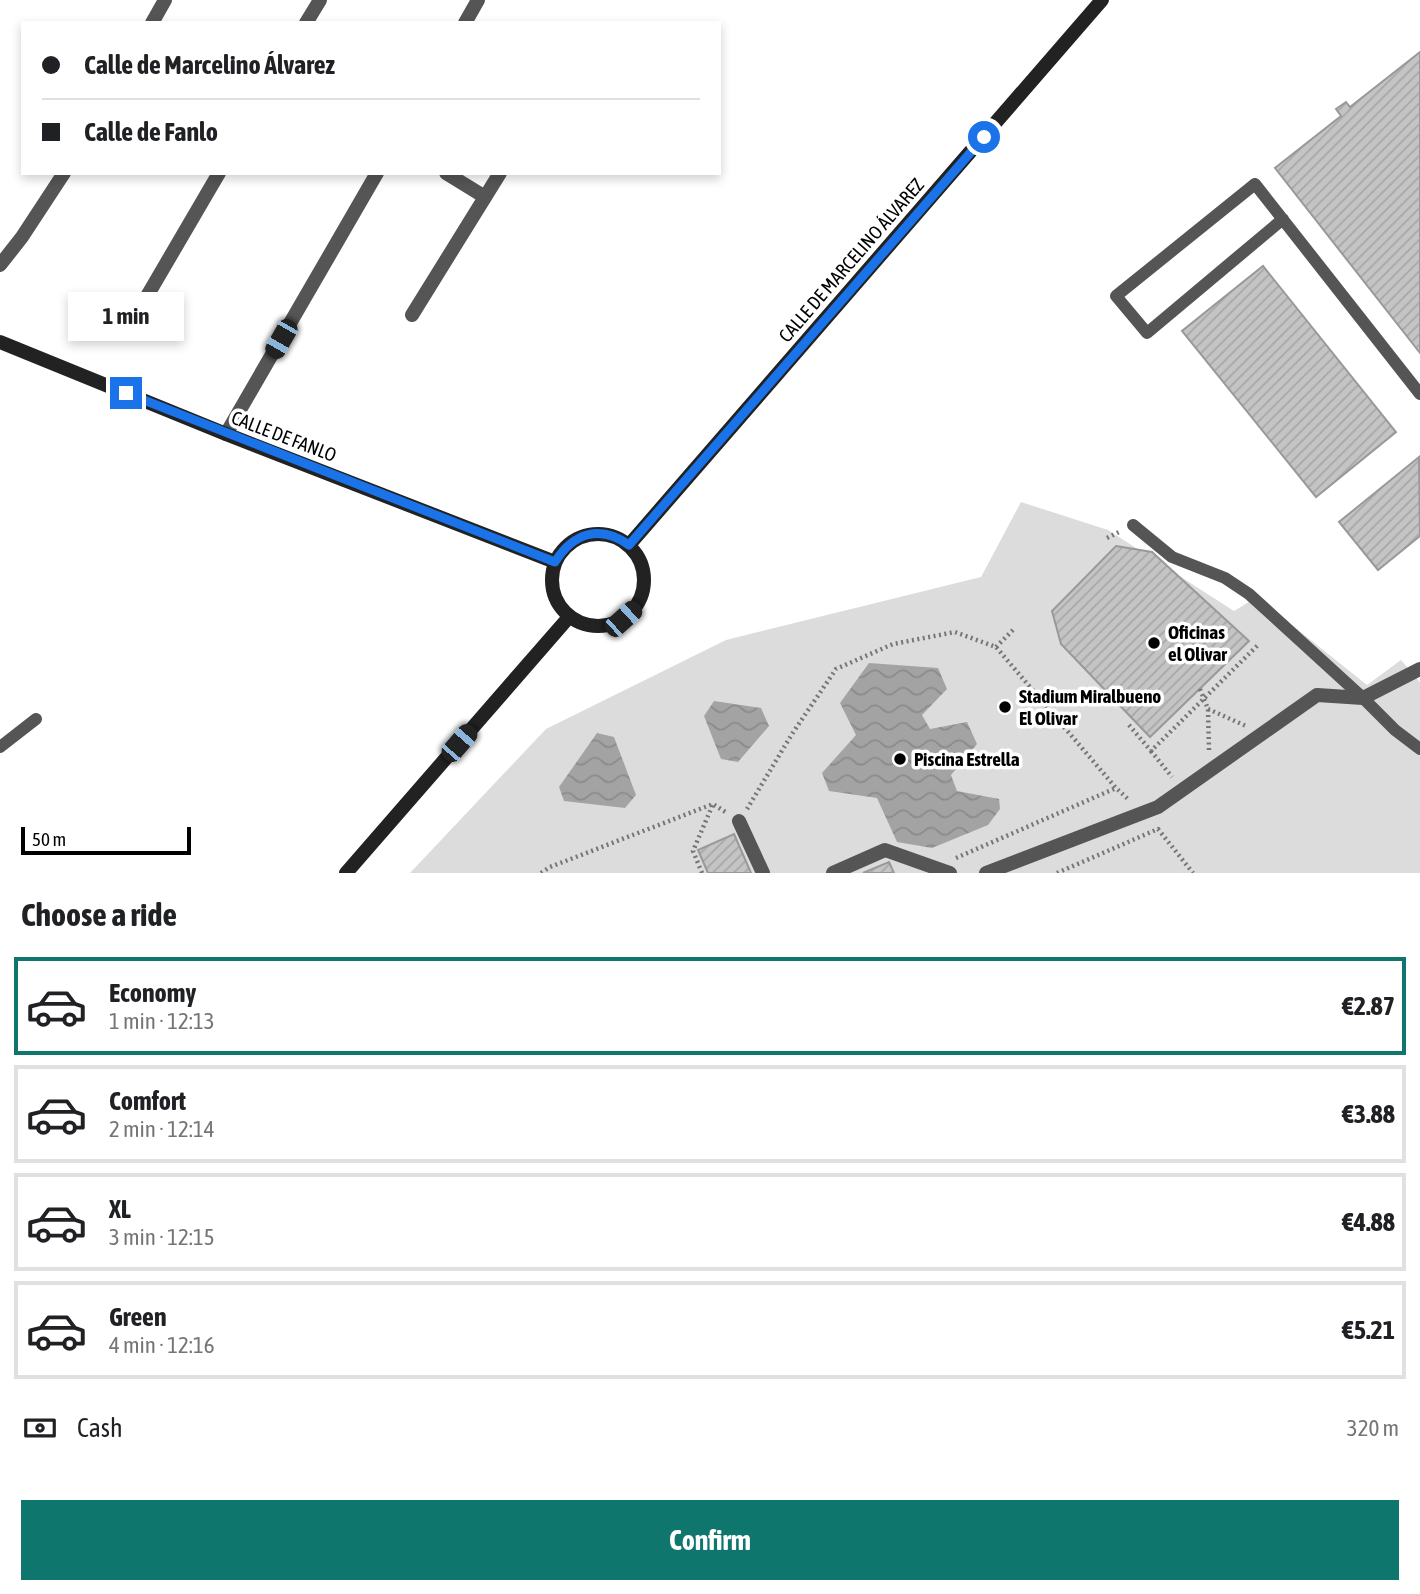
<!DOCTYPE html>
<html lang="en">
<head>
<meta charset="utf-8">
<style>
  body { margin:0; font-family:"Asap Condensed",sans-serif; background:#f2f2f2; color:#202124; height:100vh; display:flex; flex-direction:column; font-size:26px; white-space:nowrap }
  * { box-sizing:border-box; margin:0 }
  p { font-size:23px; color:#757577 }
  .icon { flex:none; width:38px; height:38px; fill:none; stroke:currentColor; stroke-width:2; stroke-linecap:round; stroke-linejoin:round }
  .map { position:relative; height:873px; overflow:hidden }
  .details { display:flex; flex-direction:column; background:#fff; flex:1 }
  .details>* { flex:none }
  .hud { position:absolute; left:21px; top:21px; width:700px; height:154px; border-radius:0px; box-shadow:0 4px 10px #0003; display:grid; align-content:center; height:154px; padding:0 21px; background:#fff }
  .scale { position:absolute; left:21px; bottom:18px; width:170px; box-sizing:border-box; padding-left:7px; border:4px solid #000; border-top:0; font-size:19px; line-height:24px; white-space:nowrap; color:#000; -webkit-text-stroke:5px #fff; paint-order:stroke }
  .end { position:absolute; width:32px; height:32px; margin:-16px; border:9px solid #1a73e8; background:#fff; box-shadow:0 0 0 4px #fff }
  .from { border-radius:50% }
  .bubble { position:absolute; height:49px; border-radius:0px; background:#fff; box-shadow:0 4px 10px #0003; font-size:23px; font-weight:700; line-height:49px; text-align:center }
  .car { position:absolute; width:21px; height:42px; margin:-21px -10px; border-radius:9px; box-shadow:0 0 5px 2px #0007; background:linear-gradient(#222 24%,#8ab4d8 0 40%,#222 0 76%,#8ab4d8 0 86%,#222 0) }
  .hud b { display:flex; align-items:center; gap:24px; height:66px; font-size:26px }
  .hud b+b { border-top:2px solid #e0e0e0 }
  .hud i { width:18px; height:18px; background:#202124 }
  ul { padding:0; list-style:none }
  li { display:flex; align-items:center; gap:21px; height:98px; margin:0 14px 10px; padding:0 7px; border:4px solid #e0e0e0; border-radius:0px }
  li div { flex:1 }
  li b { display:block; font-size:26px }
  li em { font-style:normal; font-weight:700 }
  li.current { border-color:#0f766e }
  li>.icon { width:63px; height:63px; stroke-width:1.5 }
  h2 { padding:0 21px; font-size:32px; line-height:84px }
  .pay { display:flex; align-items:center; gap:18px; height:77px; padding:0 21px; font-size:26px }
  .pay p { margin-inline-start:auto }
  .action { display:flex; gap:14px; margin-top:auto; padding:14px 21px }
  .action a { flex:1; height:80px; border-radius:0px; background:#0f766e; color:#fff; font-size:28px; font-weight:700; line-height:80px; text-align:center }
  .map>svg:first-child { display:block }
  .garden { fill:#dcdcdc }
  .water { fill:url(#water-waves) }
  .building { fill:url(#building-hatch); stroke:#999; stroke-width:2 }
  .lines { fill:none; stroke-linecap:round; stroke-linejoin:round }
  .path { stroke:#777; stroke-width:4.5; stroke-dasharray:2 3.5; stroke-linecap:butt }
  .lane { stroke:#555; stroke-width:12 }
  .street { stroke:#555; stroke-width:14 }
  .secondary { stroke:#222; stroke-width:14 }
  .route { stroke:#1a73e8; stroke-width:9 }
  .poi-dot { fill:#000; stroke:#fff; stroke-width:2.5 }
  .labels { text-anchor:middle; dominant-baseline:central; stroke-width:7; stroke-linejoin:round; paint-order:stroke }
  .street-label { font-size:19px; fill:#000; stroke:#fff }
  .poi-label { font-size:19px; font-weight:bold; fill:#000; stroke:#fff; text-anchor:start }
</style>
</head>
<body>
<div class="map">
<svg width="1420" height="873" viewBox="0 0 1420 873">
  <defs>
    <pattern id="water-waves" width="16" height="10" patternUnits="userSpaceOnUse" patternTransform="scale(1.75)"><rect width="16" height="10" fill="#a3a3a3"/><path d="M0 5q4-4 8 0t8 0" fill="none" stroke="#8b8b8b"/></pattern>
    <pattern id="building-hatch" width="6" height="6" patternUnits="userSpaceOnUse" patternTransform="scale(1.75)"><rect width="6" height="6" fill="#c4c4c4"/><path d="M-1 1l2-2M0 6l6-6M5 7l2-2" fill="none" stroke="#a7a7a7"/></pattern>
  </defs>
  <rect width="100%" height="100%" fill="#fff"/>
  <polygon class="garden" points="1021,502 1108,530 1234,611 1257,597 1367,685 1401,660 1420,682 1420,873 410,873 546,729 726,640 981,577"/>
  <g class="water">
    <polygon points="869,663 938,668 947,689 922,715 930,729 967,722 977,744 951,775 957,791 999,799 1000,809 988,825 932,848 897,842 877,798 829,791 822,773 856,735 840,703"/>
    <polygon points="714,701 761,708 769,726 738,762 721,759 704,716"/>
    <polygon points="597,733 614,737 636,795 625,808 564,801 559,787"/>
  </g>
  <g class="building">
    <polygon points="1420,52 1420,353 1275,168 1341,116 1336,109 1346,102 1350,107"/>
    <polygon points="1263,266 1396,432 1316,497 1182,331"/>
    <polygon points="1419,457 1420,536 1378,570 1339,522"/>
    <polygon points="1116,546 1152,552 1249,641 1150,737 1061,644 1052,611"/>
    <polygon points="734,834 751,873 708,873 698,850"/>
    <polygon points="889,862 894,873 863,873"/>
  </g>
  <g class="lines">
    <g class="path">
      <polyline points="1107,538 1119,532"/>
      <polyline points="996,647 1015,628"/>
      <polyline points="1200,689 1208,709 1209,751"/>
      <polyline points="1208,709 1246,726"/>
      <polyline points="1129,725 1151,751 1259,644"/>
      <polyline points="1151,751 1172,777"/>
      <polyline points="747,809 792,734 836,669 893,644 955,632 996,647 1116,788 1129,800"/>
      <polyline points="956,858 1116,788"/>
      <polyline points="541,873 550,867 713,804 727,813"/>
      <polyline points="702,873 693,851 713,804"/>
      <polyline points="1057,873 1158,829 1193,873"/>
    </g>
    <g class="lane">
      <polyline points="1283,219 1147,333 1116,296 1255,184 1420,394"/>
      <polyline points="1133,525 1172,557 1225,578 1249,594 1363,698 1395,730 1420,749"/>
      <polyline points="0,747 36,719"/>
    </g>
    <g class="street">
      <polyline points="152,23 165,0"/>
      <polyline points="306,23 320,0"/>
      <polyline points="465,23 478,0"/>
      <polyline points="446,173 485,197"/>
      <polyline points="0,265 22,237 64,173"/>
      <polyline points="136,315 219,173"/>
      <polyline points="412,315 500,173"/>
      <polyline points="226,434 377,173"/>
      <polyline points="739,821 763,873"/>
      <polyline points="833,873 885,850 950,873"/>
      <polyline points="986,873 1158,807 1317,695 1363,698 1420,669"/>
    </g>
    <g class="secondary">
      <polyline points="0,342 226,434 555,562"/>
      <circle cx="598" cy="580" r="46"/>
      <polyline points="629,545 1102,0"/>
      <polyline points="346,873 569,617"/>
    </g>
  </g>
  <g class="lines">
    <path class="route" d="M126,393L555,562C573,533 600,524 629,545L984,137"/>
  </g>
  <g class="poi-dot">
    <circle cx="1154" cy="643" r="7"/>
    <circle cx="1005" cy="707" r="7"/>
    <circle cx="900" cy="759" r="7"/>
  </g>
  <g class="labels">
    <g class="street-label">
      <text transform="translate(851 260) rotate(-49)">CALLE DE MARCELINO ÁLVAREZ</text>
      <text transform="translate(284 436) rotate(21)">CALLE DE FANLO</text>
    </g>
    <g class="poi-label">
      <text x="1168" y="632">Oficinas<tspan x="1168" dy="22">el Olivar</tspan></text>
      <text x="1019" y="696">Stadium Miralbueno<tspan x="1019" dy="22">El Olivar</tspan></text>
      <text x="914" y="759">Piscina Estrella</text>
    </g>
  </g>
</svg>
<div class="scale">50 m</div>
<i class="end from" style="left:984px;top:137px"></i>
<i class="end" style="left:126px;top:393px"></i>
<div class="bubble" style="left:68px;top:292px;width:116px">1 min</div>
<i class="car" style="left:281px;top:339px;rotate:210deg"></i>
<i class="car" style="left:623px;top:619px;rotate:48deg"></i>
<i class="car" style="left:459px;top:743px;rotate:41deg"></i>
<div class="hud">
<b><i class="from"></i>Calle de Marcelino Álvarez</b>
<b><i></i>Calle de Fanlo</b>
</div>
</div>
<section class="details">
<h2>Choose a ride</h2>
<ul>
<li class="current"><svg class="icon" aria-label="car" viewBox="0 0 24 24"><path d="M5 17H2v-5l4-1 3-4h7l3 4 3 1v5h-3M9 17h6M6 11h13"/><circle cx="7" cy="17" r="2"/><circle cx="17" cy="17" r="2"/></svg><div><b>Economy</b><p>1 min · 12:13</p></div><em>€2.87</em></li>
<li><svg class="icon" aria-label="car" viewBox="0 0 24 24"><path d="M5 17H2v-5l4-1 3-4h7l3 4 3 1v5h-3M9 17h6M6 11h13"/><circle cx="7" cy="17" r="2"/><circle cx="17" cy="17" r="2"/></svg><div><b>Comfort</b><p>2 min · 12:14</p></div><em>€3.88</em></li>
<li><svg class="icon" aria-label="car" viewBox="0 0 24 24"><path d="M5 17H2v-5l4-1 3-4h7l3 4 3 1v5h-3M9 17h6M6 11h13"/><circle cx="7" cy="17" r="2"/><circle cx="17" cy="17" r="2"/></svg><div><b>XL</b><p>3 min · 12:15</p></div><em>€4.88</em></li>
<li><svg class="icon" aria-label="car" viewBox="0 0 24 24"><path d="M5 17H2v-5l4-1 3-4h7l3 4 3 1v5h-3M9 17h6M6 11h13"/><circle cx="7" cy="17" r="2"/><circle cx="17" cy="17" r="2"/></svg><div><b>Green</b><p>4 min · 12:16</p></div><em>€5.21</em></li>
</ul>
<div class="pay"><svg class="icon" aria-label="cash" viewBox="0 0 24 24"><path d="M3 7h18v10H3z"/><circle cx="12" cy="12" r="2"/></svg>Cash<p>320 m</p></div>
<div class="action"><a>Confirm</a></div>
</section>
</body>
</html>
